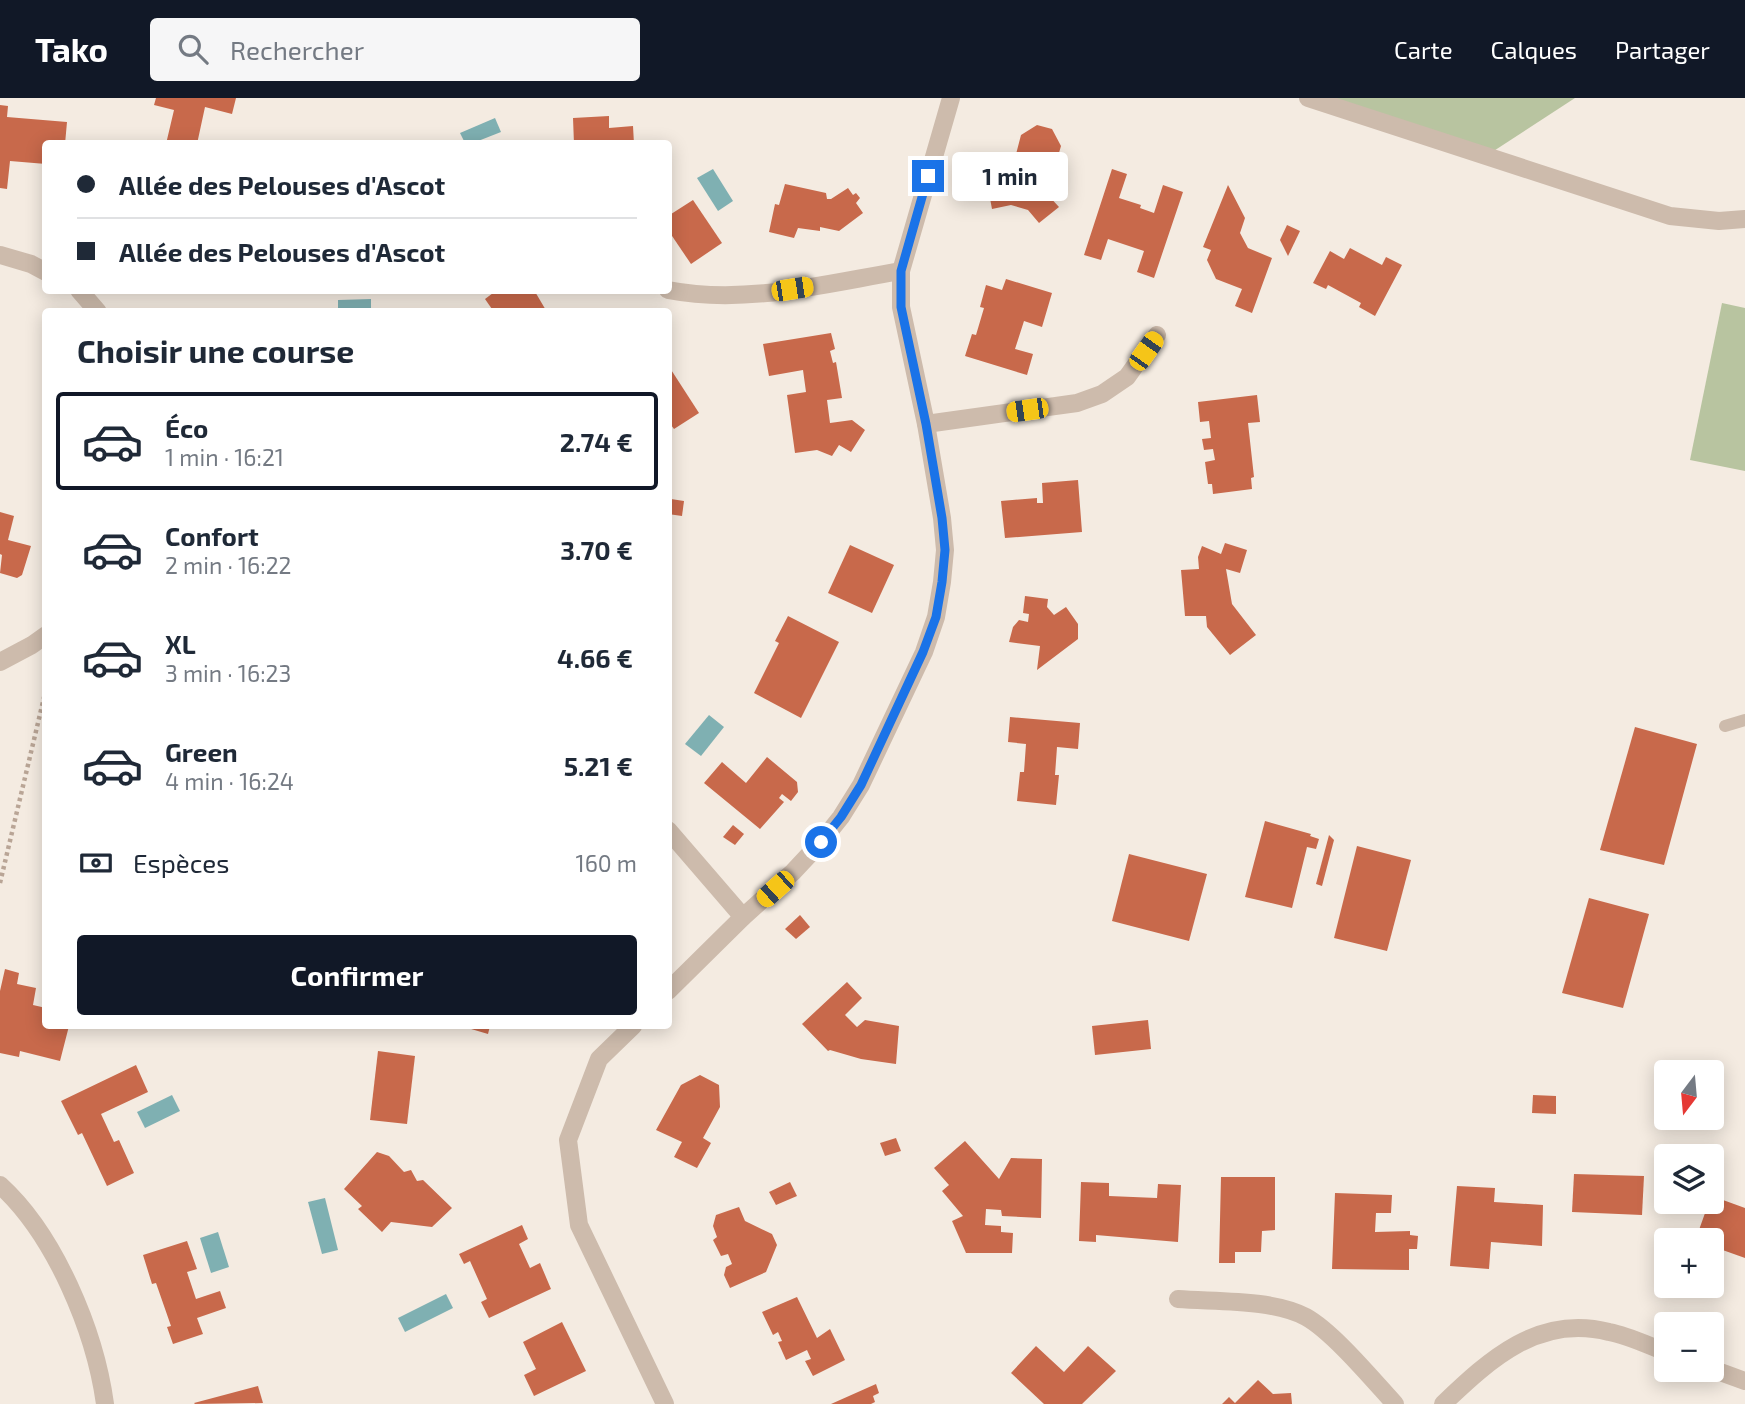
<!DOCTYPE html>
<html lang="fr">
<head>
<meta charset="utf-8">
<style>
  body { margin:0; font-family:"Exo 2",sans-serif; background:#f6f6f7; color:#1f2937; height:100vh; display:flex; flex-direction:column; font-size:26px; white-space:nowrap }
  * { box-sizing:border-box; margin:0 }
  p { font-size:23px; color:#747a83 }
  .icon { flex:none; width:38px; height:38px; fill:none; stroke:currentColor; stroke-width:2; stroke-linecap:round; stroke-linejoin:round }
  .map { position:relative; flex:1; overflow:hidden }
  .panel { position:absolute; left:42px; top:210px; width:630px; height:721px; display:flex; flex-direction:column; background:#fff; border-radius:7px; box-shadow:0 4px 18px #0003 }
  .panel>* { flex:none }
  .banner { position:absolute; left:42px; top:42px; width:630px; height:154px; border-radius:7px; box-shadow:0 4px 18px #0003; display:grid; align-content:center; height:154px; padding:0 35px; background:#fff }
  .needle { width:46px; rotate:196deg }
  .fabs { position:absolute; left:1654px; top:962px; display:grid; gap:14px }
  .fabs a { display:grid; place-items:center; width:70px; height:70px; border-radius:7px; background:#fff; box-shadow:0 4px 18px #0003; font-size:35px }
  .end { position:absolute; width:32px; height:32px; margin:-16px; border:9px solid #1a73e8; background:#fff; box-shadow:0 0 0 4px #fff }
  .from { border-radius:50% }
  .bubble { position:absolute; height:49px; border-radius:7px; background:#fff; box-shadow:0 4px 18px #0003; font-size:23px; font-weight:700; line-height:49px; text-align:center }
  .car { position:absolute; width:21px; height:42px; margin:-21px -10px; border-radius:9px; box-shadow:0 0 5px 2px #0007; background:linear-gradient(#f5c518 24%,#345 0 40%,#f5c518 0 76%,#345 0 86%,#f5c518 0) }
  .banner b { display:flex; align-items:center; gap:24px; height:66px; font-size:26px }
  .banner b+b { border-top:2px solid #e0e1e3 }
  .banner i { width:18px; height:18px; background:#1f2937 }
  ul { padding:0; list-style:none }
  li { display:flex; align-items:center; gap:21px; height:98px; margin:0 14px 10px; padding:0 21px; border:4px solid transparent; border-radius:7px }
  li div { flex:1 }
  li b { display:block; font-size:26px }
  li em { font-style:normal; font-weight:700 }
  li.selected { border-color:#111827 }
  li>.icon { width:63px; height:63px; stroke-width:1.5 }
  h2 { padding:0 35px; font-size:32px; line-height:84px }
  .pay { display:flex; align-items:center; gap:18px; height:77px; padding:0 35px; font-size:26px }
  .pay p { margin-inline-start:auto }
  .action { display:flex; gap:14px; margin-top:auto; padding:14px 35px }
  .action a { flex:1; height:80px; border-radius:7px; background:#111827; color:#fff; font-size:28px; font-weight:700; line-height:80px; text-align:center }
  header { display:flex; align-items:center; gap:42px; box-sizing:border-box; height:98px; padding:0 35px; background:#111827; color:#fff }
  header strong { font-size:33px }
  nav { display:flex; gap:38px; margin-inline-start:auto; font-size:24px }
  .search { width:490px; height:63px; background:#f6f6f7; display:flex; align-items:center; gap:18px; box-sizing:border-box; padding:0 24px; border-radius:7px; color:#747a83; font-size:26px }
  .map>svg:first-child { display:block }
  .green { fill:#b8c4a0 }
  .water { fill:#7fb0b2 }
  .building { fill:#c8694b }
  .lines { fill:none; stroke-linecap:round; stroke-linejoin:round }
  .path { stroke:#b9a596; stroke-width:4.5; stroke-dasharray:3.5 3.5; stroke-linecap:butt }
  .service { stroke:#cdbbac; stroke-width:12 }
  .minor { stroke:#cdbbac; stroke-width:18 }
  .route { stroke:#1a73e8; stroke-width:9 }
</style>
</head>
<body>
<header>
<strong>Tako</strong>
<div class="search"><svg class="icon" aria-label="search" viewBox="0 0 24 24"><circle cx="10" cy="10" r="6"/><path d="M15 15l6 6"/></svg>Rechercher</div>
<nav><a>Carte</a><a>Calques</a><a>Partager</a></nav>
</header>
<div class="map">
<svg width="1745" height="1306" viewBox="0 0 1745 1306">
  <rect width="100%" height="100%" fill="#f4ebe1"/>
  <g class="green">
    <polygon points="1306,0 1575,0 1486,58"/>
    <polygon points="1722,205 1745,210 1745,373 1690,362"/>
  </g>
  <g class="water">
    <polygon points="495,20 501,34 473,45 465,45 460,35"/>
    <polygon points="713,71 733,103 718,113 697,80"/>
    <polygon points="371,201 371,213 338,213 338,202"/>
    <polygon points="709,617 724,629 701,658 685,646"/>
    <polygon points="172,997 180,1013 145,1030 137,1014"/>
    <polygon points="325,1100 338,1152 322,1156 308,1104"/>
    <polygon points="218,1134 229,1169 211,1175 200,1140"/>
    <polygon points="446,1196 453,1210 405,1234 398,1220"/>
  </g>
  <g class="building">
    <polygon points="156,0 236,0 232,16 205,9 197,46 166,46 174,12 154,7"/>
    <polygon points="0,7 8,8 7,19 67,24 65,46 46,46 46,66 10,63 7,91 0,90"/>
    <polygon points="609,18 609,30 633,28 634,46 574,46 573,20"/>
    <polygon points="1037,27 1052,31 1061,48 1047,96 1059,109 1039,125 1028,112 1011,107 992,111 988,90 1009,83 1021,37"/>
    <polygon points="1112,71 1127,76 1119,100 1141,107 1140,110 1154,115 1163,87 1183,94 1154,180 1137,174 1144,153 1108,141 1101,162 1084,157"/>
    <polygon points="785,86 826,95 827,101 831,101 848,90 853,97 856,95 860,100 856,105 863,115 839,133 820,129 820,133 798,130 794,140 769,134 775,106 779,107"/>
    <polygon points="1228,87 1245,120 1240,135 1248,150 1272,160 1252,215 1235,208 1242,191 1216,181 1207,162 1211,152 1203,149"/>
    <polygon points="693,102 722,145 691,166 668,132 668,118"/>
    <polygon points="1287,127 1300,133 1288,158 1280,142"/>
    <polygon points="1350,150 1382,167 1386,159 1402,167 1375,218 1359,209 1361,205 1328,187 1326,191 1313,185 1330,153 1344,161"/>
    <polygon points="1006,181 1052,195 1042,229 1024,223 1015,251 1033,256 1027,277 965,258 972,236 976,237 984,210 980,209 986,187 1002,192"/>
    <polygon points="497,192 534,192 547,214 494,214 485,201"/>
    <polygon points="831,235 835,251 830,253 833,265 836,264 842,300 827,302 830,325 852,322 865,332 851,354 839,347 832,358 817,352 795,355 787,297 806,294 803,272 769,278 763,246"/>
    <polygon points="668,267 699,315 674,331 668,323"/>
    <polygon points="1257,297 1260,324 1248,325 1254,379 1251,380 1252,391 1213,396 1212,386 1208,386 1205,364 1215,362 1213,351 1204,352 1202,341 1211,340 1209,323 1200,324 1198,304"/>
    <polygon points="1078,382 1082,434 1005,440 1001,403 1037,400 1037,405 1043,405 1042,385"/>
    <polygon points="671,401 684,403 682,418 668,416"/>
    <polygon points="0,414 14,418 8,442 31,448 22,477 17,480 0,475 2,457 0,456"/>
    <polygon points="1225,445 1247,452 1240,475 1226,471 1232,506 1256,537 1230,557 1207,529 1206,518 1185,518 1181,472 1199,471 1198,459 1202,448 1221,456"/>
    <polygon points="850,447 894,467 872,515 828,495"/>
    <polygon points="1025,498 1048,501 1047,509 1054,517 1066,509 1078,526 1078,541 1037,572 1040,548 1009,544 1013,529 1019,522 1028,524 1029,516 1023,515"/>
    <polygon points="788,518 839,544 801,620 754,595 779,545 775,543"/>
    <polygon points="1010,619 1080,625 1078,651 1057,649 1055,677 1059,677 1056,707 1017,703 1020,674 1024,674 1026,646 1008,644"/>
    <polygon points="1635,629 1697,646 1664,767 1600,752"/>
    <polygon points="767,659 797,684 798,694 791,703 782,696 779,700 784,704 760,731 704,685 722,664 746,685"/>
    <polygon points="1265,723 1311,736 1310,738 1319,741 1316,751 1307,749 1292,810 1245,799"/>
    <polygon points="733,727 744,736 735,747 723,739"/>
    <polygon points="1329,737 1334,742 1322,788 1316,786"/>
    <polygon points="1357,748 1411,762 1387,853 1334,840"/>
    <polygon points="1129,756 1207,776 1189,843 1112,823"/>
    <polygon points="1589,800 1649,816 1623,910 1562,895"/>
    <polygon points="800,817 810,829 796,841 785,831"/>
    <polygon points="5,871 19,875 17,886 36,890 33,907 46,910 46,928 69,928 60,963 20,953 19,959 0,955 0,893"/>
    <polygon points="847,884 862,900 845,917 857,929 865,922 899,928 896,966 861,961 830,952 828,953 802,926"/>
    <polygon points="1148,922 1151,951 1095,957 1092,928"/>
    <polygon points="461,928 490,928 488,936"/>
    <polygon points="378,953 415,958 407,1026 370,1022"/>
    <polygon points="136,967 148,994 101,1016 114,1044 119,1042 134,1075 107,1088 82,1035 78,1037 61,1003"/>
    <polygon points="700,977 719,987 720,1009 703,1040 711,1045 697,1070 674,1059 682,1044 656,1032 681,987"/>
    <polygon points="1533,997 1556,998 1556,1016 1532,1015"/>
    <polygon points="1689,1020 1706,1020 1706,1027 1689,1026"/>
    <polygon points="896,1040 901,1053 885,1058 880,1045"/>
    <polygon points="965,1043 999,1081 1011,1060 1042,1061 1041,1120 1002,1118 1001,1112 986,1111 985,1127 1001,1128 1001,1134 1013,1135 1012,1155 966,1155 952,1123 963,1118 942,1093 949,1087 934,1070"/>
    <polygon points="377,1054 389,1058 404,1074 411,1072 417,1083 423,1082 452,1110 432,1129 391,1124 382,1134 358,1111 362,1108 344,1091"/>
    <polygon points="1574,1076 1644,1078 1642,1117 1572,1114"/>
    <polygon points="1221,1079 1275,1079 1275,1132 1262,1133 1261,1154 1235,1154 1235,1165 1219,1165"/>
    <polygon points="790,1084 797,1098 776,1107 769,1094"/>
    <polygon points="1081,1084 1109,1085 1109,1098 1157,1100 1158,1086 1181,1087 1178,1144 1096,1137 1096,1144 1079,1143"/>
    <polygon points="1457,1088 1495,1090 1494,1104 1543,1107 1542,1148 1491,1144 1489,1171 1450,1168"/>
    <polygon points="1335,1095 1392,1097 1391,1115 1376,1115 1375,1134 1410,1133 1410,1137 1418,1138 1417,1151 1409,1151 1409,1172 1332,1171"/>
    <polygon points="1712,1098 1745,1110 1745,1160 1717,1150 1716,1185 1712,1184 1712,1143 1695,1143 1709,1104 1712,1104"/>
    <polygon points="739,1109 745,1123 772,1136 777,1147 766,1174 730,1190 724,1177 726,1169 732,1166 728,1156 721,1158 713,1142 717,1139 713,1128 716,1117"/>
    <polygon points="522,1127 528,1141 519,1146 530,1170 540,1165 551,1191 489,1220 481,1204 487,1201 470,1163 464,1166 459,1156"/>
    <polygon points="187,1143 197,1171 187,1174 196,1201 220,1193 226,1210 197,1220 203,1236 173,1246 167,1229 171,1228 156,1185 152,1186 143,1157"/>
    <polygon points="797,1199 817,1240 830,1231 845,1262 813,1278 805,1263 811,1261 807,1252 786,1262 778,1244 782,1243 778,1234 773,1237 762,1214"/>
    <polygon points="562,1224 586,1273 534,1298 524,1277 536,1271 523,1244"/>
    <polygon points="1036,1248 1064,1274 1088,1248 1116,1273 1082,1306 1044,1306 1011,1275"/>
    <polygon points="1258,1282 1273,1296 1291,1295 1292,1306 1222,1306 1229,1299 1235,1305"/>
    <polygon points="876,1286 879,1295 873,1298 875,1304 871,1306 831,1306"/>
    <polygon points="258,1288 263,1305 195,1306 194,1305"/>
  </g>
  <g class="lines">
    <polyline class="path" points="0,785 46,591"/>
    <polyline class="service" points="1725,628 1745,622"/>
    <g class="minor">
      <polyline points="1308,0 1670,118 1719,123 1745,121"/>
      <polyline points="0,157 31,166 46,174"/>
      <polyline points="79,192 98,214"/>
      <path d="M668,192C745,207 824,186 901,173"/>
      <polyline points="926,326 1077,305 1102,296 1127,279 1157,237"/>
      <polyline points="0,564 32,547 46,537"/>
      <polyline points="668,732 743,819"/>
      <polyline points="668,893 743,819 793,774 821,744 841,719 861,687 924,554 936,519 942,484 945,452 942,420 926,326 901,209 901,173 951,0"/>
      <polyline points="633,928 599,961 568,1042 579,1127 665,1306"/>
      <path d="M0,1087C55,1137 95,1233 105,1306"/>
      <path d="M1178,1201C1216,1204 1272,1201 1306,1219C1333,1234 1373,1282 1395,1306"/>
      <polyline points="1712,1271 1745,1283"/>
      <path d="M1443,1306C1490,1261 1539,1216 1609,1234C1629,1238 1647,1247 1666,1254"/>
    </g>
  </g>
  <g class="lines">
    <polyline class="route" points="821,744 841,719 861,687 923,554 936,519 942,484 945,452 942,420 926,326 901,209 901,173 928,78"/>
  </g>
</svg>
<div class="fabs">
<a><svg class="needle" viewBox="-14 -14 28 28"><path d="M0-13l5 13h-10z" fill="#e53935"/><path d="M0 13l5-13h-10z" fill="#747a83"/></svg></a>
<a><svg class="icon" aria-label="layers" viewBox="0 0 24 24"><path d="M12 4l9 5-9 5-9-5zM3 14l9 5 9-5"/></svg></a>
<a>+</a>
<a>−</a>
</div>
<i class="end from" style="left:821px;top:744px"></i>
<i class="end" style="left:928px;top:78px"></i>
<div class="bubble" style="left:952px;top:54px;width:116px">1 min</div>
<i class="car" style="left:792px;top:191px;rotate:81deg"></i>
<i class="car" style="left:1146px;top:253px;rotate:35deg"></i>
<i class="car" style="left:1027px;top:312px;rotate:262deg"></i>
<i class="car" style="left:775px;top:791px;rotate:228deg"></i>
<div class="banner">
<b><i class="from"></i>Allée des Pelouses d'Ascot</b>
<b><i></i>Allée des Pelouses d'Ascot</b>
</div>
<section class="panel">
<h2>Choisir une course</h2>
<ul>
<li class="selected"><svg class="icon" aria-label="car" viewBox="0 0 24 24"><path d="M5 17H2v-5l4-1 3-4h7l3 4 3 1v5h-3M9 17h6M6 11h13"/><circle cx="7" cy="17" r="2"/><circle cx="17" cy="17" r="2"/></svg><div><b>Éco</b><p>1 min · 16:21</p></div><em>2.74 €</em></li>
<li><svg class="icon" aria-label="car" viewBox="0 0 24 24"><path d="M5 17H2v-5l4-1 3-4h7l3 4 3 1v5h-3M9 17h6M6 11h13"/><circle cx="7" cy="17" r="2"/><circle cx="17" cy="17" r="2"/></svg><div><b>Confort</b><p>2 min · 16:22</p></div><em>3.70 €</em></li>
<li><svg class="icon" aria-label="car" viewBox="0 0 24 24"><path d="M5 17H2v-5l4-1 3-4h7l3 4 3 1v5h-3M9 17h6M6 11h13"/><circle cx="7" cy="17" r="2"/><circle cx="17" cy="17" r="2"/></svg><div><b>XL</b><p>3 min · 16:23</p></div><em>4.66 €</em></li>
<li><svg class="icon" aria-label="car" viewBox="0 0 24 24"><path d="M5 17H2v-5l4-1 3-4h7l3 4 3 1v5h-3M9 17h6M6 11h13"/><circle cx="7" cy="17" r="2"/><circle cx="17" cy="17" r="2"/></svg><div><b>Green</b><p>4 min · 16:24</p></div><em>5.21 €</em></li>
</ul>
<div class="pay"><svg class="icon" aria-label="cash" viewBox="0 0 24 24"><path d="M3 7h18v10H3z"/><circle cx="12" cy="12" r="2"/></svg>Espèces<p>160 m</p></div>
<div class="action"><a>Confirmer</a></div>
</section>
</div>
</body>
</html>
